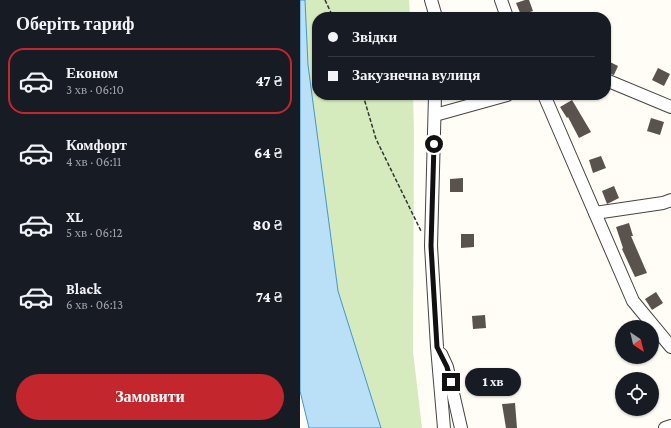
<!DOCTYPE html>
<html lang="uk">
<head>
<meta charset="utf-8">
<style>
  body { margin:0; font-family:"Crimson Pro",serif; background:#20242c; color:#f1f3f6; height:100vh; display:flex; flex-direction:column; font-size:15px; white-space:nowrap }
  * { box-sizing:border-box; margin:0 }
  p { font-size:13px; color:#9ea1a6 }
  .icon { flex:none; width:22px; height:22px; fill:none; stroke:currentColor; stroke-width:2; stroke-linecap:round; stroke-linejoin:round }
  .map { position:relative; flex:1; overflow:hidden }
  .side { display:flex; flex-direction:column; background:#171b24; width:300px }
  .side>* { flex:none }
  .guide { position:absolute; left:12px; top:12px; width:299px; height:88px; border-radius:16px; box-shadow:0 1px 3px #0004; display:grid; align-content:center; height:88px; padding:0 16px; background:#171b24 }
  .needle { width:26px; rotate:145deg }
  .controls { position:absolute; left:315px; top:320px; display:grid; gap:8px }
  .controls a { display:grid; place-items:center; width:44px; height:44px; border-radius:50%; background:#171b24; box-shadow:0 1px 3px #0004; font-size:20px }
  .end { position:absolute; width:18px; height:18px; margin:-9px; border:5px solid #111; background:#fff; box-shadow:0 0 0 2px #fff }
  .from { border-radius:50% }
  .bubble { position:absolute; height:28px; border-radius:14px; background:#171b24; box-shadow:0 1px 3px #0004; font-size:13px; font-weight:800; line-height:28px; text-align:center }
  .guide b { display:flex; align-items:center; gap:14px; height:38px; font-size:15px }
  .guide b+b { border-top:1px solid #363941 }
  .guide i { width:10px; height:10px; background:#f1f3f6 }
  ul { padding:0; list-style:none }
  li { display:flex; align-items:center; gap:12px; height:66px; margin:0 8px 6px; padding:0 8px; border:2px solid transparent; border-radius:16px }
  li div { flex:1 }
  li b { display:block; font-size:15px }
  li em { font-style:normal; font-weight:800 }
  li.selected { border-color:#c4262e }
  li>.icon { width:36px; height:36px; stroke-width:1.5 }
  h2 { padding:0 16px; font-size:18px; line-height:48px }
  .primary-button { display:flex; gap:8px; margin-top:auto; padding:8px 16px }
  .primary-button a { flex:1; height:46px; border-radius:24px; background:#c4262e; color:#fff; font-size:16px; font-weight:800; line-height:46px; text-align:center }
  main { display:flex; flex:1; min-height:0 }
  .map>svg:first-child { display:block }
  .green { fill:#d5ebbd }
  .water { fill:#b9e0f7; stroke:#3f96cf }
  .building { fill:#5a524d }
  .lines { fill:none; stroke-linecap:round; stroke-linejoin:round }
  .minor-casing { stroke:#444; stroke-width:14 }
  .path { stroke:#333; stroke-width:1.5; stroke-dasharray:4 2; stroke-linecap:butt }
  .minor { stroke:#fff; stroke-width:12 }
  .route { stroke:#111; stroke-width:5 }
</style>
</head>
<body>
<main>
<section class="side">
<h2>Оберіть тариф</h2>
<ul>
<li class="selected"><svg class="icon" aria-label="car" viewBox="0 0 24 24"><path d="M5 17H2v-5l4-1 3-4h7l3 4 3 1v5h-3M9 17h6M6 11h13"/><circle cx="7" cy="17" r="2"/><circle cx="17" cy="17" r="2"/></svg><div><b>Економ</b><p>3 хв · 06:10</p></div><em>47 ₴</em></li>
<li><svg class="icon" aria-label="car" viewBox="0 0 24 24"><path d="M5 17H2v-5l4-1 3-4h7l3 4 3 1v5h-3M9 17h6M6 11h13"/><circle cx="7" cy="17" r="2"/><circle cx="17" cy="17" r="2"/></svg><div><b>Комфорт</b><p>4 хв · 06:11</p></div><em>64 ₴</em></li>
<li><svg class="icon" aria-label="car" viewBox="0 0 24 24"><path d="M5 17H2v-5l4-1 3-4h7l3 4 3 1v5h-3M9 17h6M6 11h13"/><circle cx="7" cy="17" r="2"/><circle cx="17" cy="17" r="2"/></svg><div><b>XL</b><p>5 хв · 06:12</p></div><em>80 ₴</em></li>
<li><svg class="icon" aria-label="car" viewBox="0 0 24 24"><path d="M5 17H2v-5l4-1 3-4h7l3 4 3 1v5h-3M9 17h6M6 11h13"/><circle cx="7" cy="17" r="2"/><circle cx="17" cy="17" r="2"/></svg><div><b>Black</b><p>6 хв · 06:13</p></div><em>74 ₴</em></li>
</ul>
<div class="primary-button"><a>Замовити</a></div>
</section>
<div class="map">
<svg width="371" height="428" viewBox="0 0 371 428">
  <rect width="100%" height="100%" fill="#fffdf5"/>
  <polygon class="green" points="5,0 109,0 110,17 17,17 17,95 113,95 114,130 113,351 122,428 81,428 38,291 8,65"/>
  <polygon class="water" points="0,0 5,0 8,65 38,291 81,428 9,428 0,391"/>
  <g class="building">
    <polygon points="225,0 229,0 233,11 221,15 216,3"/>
    <polygon points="306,60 318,66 314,75 306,73"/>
    <polygon points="358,68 370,74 364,86 352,80"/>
    <polygon points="272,100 291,132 279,138 268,117 267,118 260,107"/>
    <polygon points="351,118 364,122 360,135 347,131"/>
    <polygon points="301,156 306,168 293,173 289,160"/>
    <polygon points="163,178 163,192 150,192 150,179"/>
    <polygon points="314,186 319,198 307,204 302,191"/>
    <polygon points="329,223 333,236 331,236 347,273 335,277 322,249 323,248 316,227"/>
    <polygon points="161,234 174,234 174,247 161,248"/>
    <polygon points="356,292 363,303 352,310 345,299"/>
    <polygon points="185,315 186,328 173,329 172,316"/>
    <polygon points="208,376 209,389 196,390 195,377"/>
    <polygon points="215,403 217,428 206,428 202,404"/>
  </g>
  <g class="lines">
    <g class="minor-casing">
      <g id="minor">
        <polyline points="131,0 136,17"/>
        <polyline points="201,0 207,17"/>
        <polyline points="306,80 371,107"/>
        <polyline points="135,95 131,246 137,347 144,428"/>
        <polyline points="244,95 333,301 371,347"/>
        <polyline points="135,115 207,95"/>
        <polyline points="295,213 363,203 371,200"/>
        <polyline points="141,354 147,367 161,428"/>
        <polyline points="365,428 371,426"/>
      </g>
    </g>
    <g class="path">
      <polyline points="25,0 33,17"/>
      <polyline points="63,95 76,139 121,231"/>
    </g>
    <use href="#minor" class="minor"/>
  </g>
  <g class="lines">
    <polyline class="route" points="134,144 131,246 137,347 147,367 151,382"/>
  </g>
</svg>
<div class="controls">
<a><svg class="needle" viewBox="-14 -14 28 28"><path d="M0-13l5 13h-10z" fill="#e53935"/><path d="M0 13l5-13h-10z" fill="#9ea1a6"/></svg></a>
<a><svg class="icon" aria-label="locate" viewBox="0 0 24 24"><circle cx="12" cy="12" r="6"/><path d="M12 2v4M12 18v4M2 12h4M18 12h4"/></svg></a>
</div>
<i class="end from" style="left:134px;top:144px"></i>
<i class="end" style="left:151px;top:382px"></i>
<div class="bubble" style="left:165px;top:368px;width:56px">1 хв</div>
<div class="guide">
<b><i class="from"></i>Звідки</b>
<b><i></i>Закузнечна вулиця</b>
</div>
</div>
</main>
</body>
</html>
